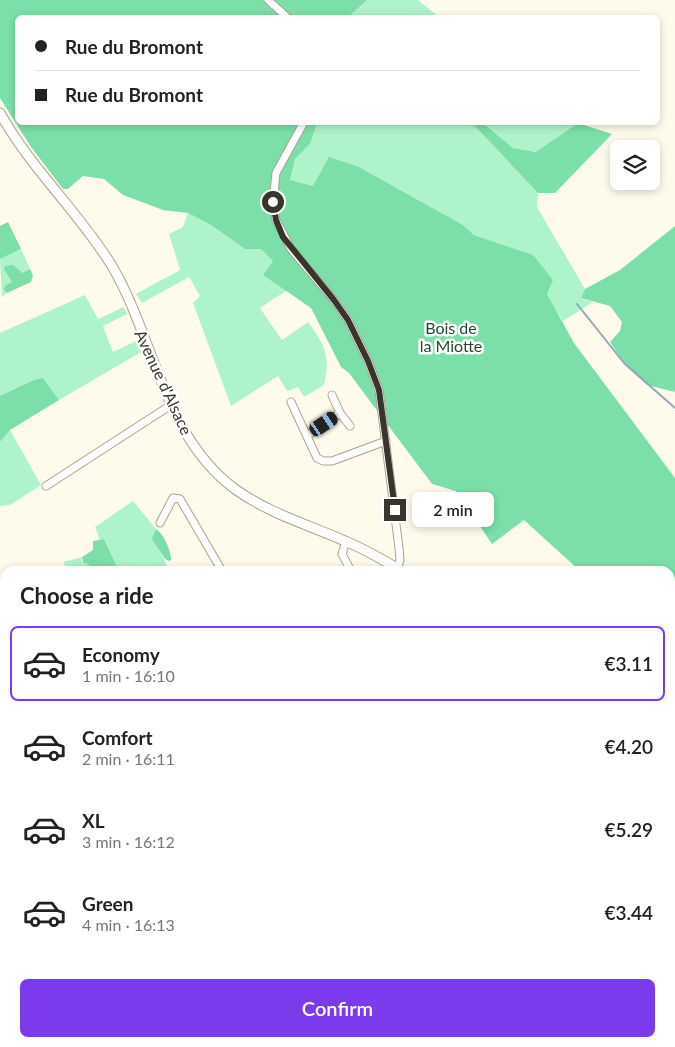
<!DOCTYPE html>
<html lang="en">
<head>
<meta charset="utf-8">
<style>
  body { margin:0; font-family:Lato,sans-serif; background:#f2f2f2; color:#222; height:100vh; display:flex; flex-direction:column; font-size:19px; white-space:nowrap }
  * { box-sizing:border-box; margin:0 }
  p { font-size:16px; color:#767676 }
  .icon { flex:none; width:28px; height:28px; fill:none; stroke:currentColor; stroke-width:2; stroke-linecap:round; stroke-linejoin:round }
  .map { position:relative; flex:1; overflow:hidden }
  .side { position:absolute; left:0px; top:566px; width:675px; height:481px; display:flex; flex-direction:column; background:#fff; border-radius:15px 15px 0 0; box-shadow:0 2px 8px #0003 }
  .side>* { flex:none }
  .hud { position:absolute; left:15px; top:15px; width:645px; height:110px; border-radius:8px; box-shadow:0 2px 8px #0003; display:grid; align-content:center; height:110px; padding:0 20px; background:#fff }
  .buttons { position:absolute; left:610px; top:140px; display:grid; gap:10px }
  .buttons a { display:grid; place-items:center; width:50px; height:50px; border-radius:8px; background:#fff; box-shadow:0 2px 8px #0003; font-size:25px }
  .end { position:absolute; width:22px; height:22px; margin:-11px; border:6px solid #38352c; background:#fff; box-shadow:0 0 0 2px #fff }
  .from { border-radius:50% }
  .bubble { position:absolute; height:35px; border-radius:8px; background:#fff; box-shadow:0 2px 8px #0003; font-size:16px; font-weight:600; line-height:35px; text-align:center }
  .car { position:absolute; width:15px; height:30px; margin:-15px -8px; border-radius:6px; box-shadow:0 0 4px 1px #0007; background:linear-gradient(#222 24%,#8ab4d8 0 40%,#222 0 76%,#8ab4d8 0 86%,#222 0) }
  .hud b { display:flex; align-items:center; gap:18px; height:48px; font-size:19px }
  .hud b+b { border-top:1px solid #e0e0e0 }
  .hud i { width:12px; height:12px; background:#222 }
  ul { padding:0; list-style:none }
  li { display:flex; align-items:center; gap:15px; height:75px; margin:0 10px 8px; padding:0 10px; border:2px solid transparent; border-radius:8px }
  li div { flex:1 }
  li b { display:block; font-size:19px }
  li em { font-style:normal; font-weight:600 }
  li.selected { border-color:#7c3aed }
  li>.icon { width:45px; height:45px; stroke-width:1.5 }
  h2 { padding:0 20px; font-size:22px; line-height:60px }
  .button { display:flex; gap:10px; margin-top:auto; padding:10px 20px }
  .button a { flex:1; height:58px; border-radius:8px; background:#7c3aed; color:#fff; font-size:20px; font-weight:600; line-height:58px; text-align:center }
  .map>svg:first-child { display:block }
  .green { fill:#aff3cb }
  .forest { fill:#7cdfa9 }
  .lines { fill:none; stroke-linecap:round; stroke-linejoin:round }
  .stream { stroke:#92a8b7; stroke-width:2 }
  .minor-casing { stroke:#a9a48d; stroke-width:9 }
  .major-casing { stroke:#a9a48d; stroke-width:11 }
  .minor { stroke:#fff; stroke-width:7 }
  .major { stroke:#fff; stroke-width:9 }
  .route { stroke:#38352c; stroke-width:6 }
  .labels { text-anchor:middle; dominant-baseline:central; stroke-width:5; stroke-linejoin:round; paint-order:stroke }
  .park-label { font-size:16px; fill:#1f4933; stroke:#fff }
  .street-label { font-size:16px; fill:#38352c; stroke:#fff }
</style>
</head>
<body>
<div class="map">
<svg width="675" height="1047" viewBox="0 0 675 1047">
  <rect width="100%" height="100%" fill="#fefbec"/>
  <g class="green">
    <polygon points="367,0 418,0 439,17 347,17"/>
    <polygon points="317,123 472,123 538,193 537,207 585,289 581,298 593,302 563,321 546,294 533,255 474,235 463,225 359,167 313,186 290,180 295,159 310,144"/>
    <polygon points="483,123 578,123 537,152 513,148"/>
    <path d="M188,213L211,225L245,249H261L273,261L264,275L287,290L260,308L282,340L308,322C326,346 330,356 324,385L304,397L298,387L287,391L278,376L231,406L193,303L200,296L189,277L142,303L136,294L180,270L169,234L183,227Z"/>
    <polygon points="21,249 30,269 22,273 4,269 12,282 4,290 7,293 2,297 0,259"/>
    <polygon points="85,295 98,319 124,307 127,314 103,326 113,352 138,340 141,352 59,400 43,378 0,396 0,333"/>
    <polygon points="10,430 41,485 10,505 0,506 0,442"/>
    <path d="M133,501L156,529L154,534C157,548 164,558 169,571H119L104,539L100,540L95,527Z"/>
    <polygon points="82,557 81,561 94,568 94,571 68,571 63,562"/>
    <polygon points="0,703 5,704 5,745 0,729"/>
    <polygon points="670,720 675,725 675,930 670,932"/>
  </g>
  <g class="forest">
    <polygon points="0,0 367,0 347,18 18,18 18,122 317,123 310,144 295,159 290,180 313,186 329,157 359,167 463,225 474,235 533,255 553,280 547,294 574,343 675,478 675,725 670,720 670,571 580,571 524,520 492,544 456,491 432,484 349,373 341,367 311,308 263,275 273,261 261,249 245,249 211,225 188,213 163,210 123,195 104,179 83,176 68,189 63,189 31,147 0,98"/>
    <polygon points="472,123 483,123 513,148 536,152 578,123 612,134 555,193 538,193"/>
    <polygon points="8,222 21,249 0,259 0,226"/>
    <polygon points="675,226 675,392 647,385 626,366 610,342 620,331 622,322 610,306 581,298 585,289 620,270"/>
    <polygon points="13,265 22,273 30,269 33,276 31,282 7,293 4,290 5,286 12,282 4,269 5,266"/>
    <polygon points="43,378 59,400 10,430 0,442 0,396 34,380"/>
    <path d="M156,529C164,534 171,551 171,560L169,561L165,559L152,539Z"/>
    <polygon points="104,539 119,571 88,571 89,569 94,570 94,568 83,562 82,557 93,550 93,541"/>
  </g>
  <g class="lines">
    <g class="stream">
      <polyline points="577,304 624,363 675,408"/>
      <polyline points="0,1005 5,1007"/>
      <polyline points="111,1042 115,1047"/>
      <polyline points="537,1042 542,1047"/>
    </g>
    <g class="minor-casing">
      <g id="minor">
        <polyline points="268,0 288,18"/>
        <polyline points="304,122 276,173 273,202 276,220 291,249 334,300 348,320 368,361 379,390 399,548 400,560 397,569"/>
        <polyline points="291,402 317,458 323,461 332,461 386,441"/>
        <polyline points="340,413 350,426"/>
        <polyline points="308,435 340,413 332,395"/>
        <polyline points="46,486 171,405"/>
        <polyline points="160,523 173,498 180,499 222,571"/>
        <polyline points="346,541 342,554 351,571"/>
        <polyline points="670,947 675,952"/>
      </g>
    </g>
    <g class="major-casing">
      <g id="major">
        <path d="M0,113C31,169 79,212 112,266C155,339 163,436 235,489C268,513 309,525 345,541C365,549 383,560 402,571"/>
        <polyline points="670,732 675,736"/>
        <polyline points="670,744 675,748"/>
        <polyline points="670,758 675,763"/>
        <polyline points="670,898 675,894"/>
        <polyline points="670,910 675,909"/>
        <polyline points="468,1047 473,1042"/>
      </g>
    </g>
    <use href="#minor" class="minor"/>
    <use href="#major" class="major"/>
  </g>
  <g class="lines">
    <polyline class="route" points="273,202 276,220 283,237 334,300 348,320 368,361 379,390 395,510"/>
  </g>
  <g class="labels">
    <g class="park-label">
      <text x="451" y="327">Bois de<tspan x="451" dy="18">la Miotte</tspan></text>
    </g>
    <g class="street-label">
      <text transform="translate(164 382) rotate(65)">Avenue d'Alsace</text>
    </g>
  </g>
</svg>
<div class="buttons">
<a><svg class="icon" aria-label="layers" viewBox="0 0 24 24"><path d="M12 4l9 5-9 5-9-5zM3 14l9 5 9-5"/></svg></a>
</div>
<i class="end from" style="left:273px;top:202px"></i>
<i class="end" style="left:395px;top:510px"></i>
<div class="bubble" style="left:412px;top:492px;width:82px">2 min</div>
<i class="car" style="left:324px;top:424px;rotate:56deg"></i>
<div class="hud">
<b><i class="from"></i>Rue du Bromont</b>
<b><i></i>Rue du Bromont</b>
</div>
<section class="side">
<h2>Choose a ride</h2>
<ul>
<li class="selected"><svg class="icon" aria-label="car" viewBox="0 0 24 24"><path d="M5 17H2v-5l4-1 3-4h7l3 4 3 1v5h-3M9 17h6M6 11h13"/><circle cx="7" cy="17" r="2"/><circle cx="17" cy="17" r="2"/></svg><div><b>Economy</b><p>1 min · 16:10</p></div><em>€3.11</em></li>
<li><svg class="icon" aria-label="car" viewBox="0 0 24 24"><path d="M5 17H2v-5l4-1 3-4h7l3 4 3 1v5h-3M9 17h6M6 11h13"/><circle cx="7" cy="17" r="2"/><circle cx="17" cy="17" r="2"/></svg><div><b>Comfort</b><p>2 min · 16:11</p></div><em>€4.20</em></li>
<li><svg class="icon" aria-label="car" viewBox="0 0 24 24"><path d="M5 17H2v-5l4-1 3-4h7l3 4 3 1v5h-3M9 17h6M6 11h13"/><circle cx="7" cy="17" r="2"/><circle cx="17" cy="17" r="2"/></svg><div><b>XL</b><p>3 min · 16:12</p></div><em>€5.29</em></li>
<li><svg class="icon" aria-label="car" viewBox="0 0 24 24"><path d="M5 17H2v-5l4-1 3-4h7l3 4 3 1v5h-3M9 17h6M6 11h13"/><circle cx="7" cy="17" r="2"/><circle cx="17" cy="17" r="2"/></svg><div><b>Green</b><p>4 min · 16:13</p></div><em>€3.44</em></li>
</ul>
<div class="button"><a>Confirm</a></div>
</section>
</div>
</body>
</html>
